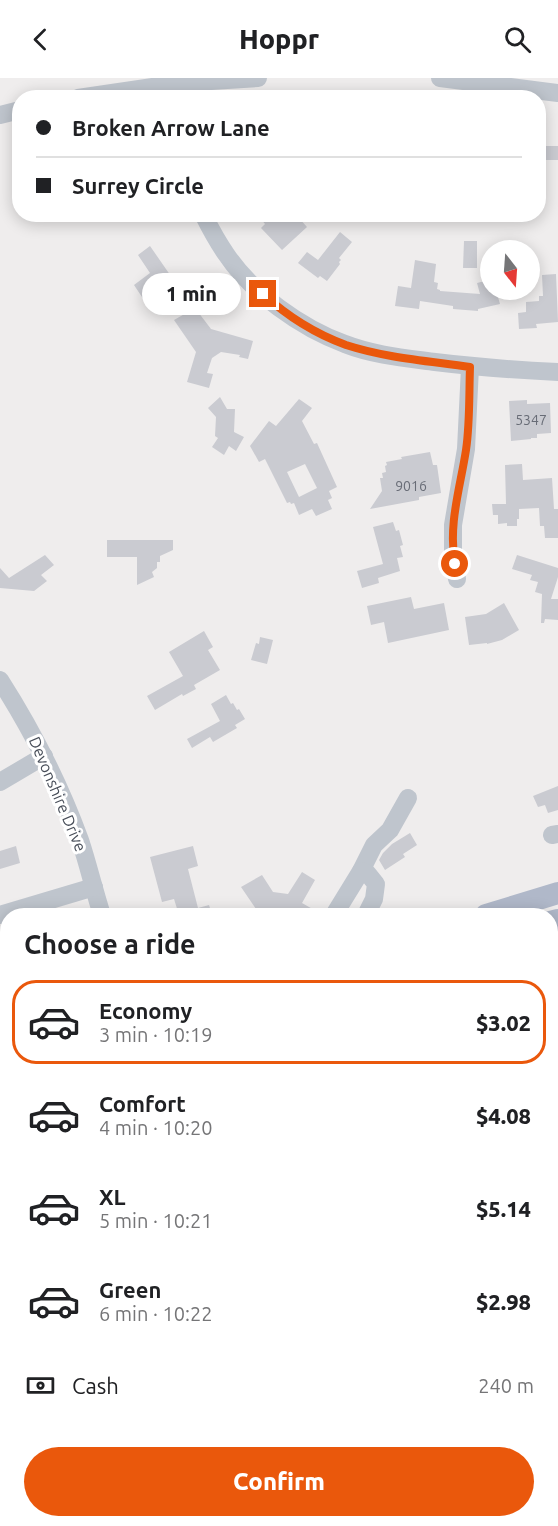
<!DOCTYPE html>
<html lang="en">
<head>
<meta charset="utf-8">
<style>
  body { margin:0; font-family:Ubuntu,sans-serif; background:#f2f2f2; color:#202124; height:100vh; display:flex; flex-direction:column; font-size:22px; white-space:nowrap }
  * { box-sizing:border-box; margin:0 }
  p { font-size:20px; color:#757577 }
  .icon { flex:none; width:33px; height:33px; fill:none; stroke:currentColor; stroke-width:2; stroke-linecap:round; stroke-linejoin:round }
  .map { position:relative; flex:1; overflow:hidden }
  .sheet { position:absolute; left:0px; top:830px; width:558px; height:620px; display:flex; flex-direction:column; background:#fff; border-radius:24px 24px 0 0; box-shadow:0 3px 15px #0003 }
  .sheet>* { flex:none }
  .top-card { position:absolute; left:12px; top:12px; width:534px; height:132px; border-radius:24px; box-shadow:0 3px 15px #0003; display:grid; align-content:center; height:132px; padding:0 24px; background:#fff }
  .needle { width:39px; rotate:163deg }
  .tools { position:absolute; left:480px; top:162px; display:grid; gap:12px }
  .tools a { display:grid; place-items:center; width:60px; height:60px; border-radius:50%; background:#fff; box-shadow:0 3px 15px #0003; font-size:30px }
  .end { position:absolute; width:27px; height:27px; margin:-14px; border:8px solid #ea580c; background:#fff; box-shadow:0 0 0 3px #fff }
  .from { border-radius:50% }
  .bubble { position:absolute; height:42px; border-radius:21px; background:#fff; box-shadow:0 3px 15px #0003; font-size:20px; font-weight:800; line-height:42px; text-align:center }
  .top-card b { display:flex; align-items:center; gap:21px; height:57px; font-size:22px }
  .top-card b+b { border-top:2px solid #e0e0e0 }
  .top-card i { width:15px; height:15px; background:#202124 }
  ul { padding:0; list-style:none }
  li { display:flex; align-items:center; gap:18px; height:84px; margin:0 12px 9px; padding:0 12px; border:3px solid transparent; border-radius:24px }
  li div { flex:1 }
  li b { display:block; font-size:22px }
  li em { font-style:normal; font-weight:800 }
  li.current { border-color:#ea580c }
  li>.icon { width:54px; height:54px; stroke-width:1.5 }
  h2 { padding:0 24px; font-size:27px; line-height:72px }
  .pay { display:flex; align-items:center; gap:15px; height:66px; padding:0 24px; font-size:22px }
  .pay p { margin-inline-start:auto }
  .primary-button { display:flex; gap:12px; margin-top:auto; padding:12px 24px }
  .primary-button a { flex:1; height:69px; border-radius:36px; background:#ea580c; color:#fff; font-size:24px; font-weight:800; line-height:69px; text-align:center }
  header { display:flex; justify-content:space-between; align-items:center; height:78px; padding:0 24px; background:#fff; font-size:27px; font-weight:800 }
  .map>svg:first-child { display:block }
  .building { fill:#cacbd1; fill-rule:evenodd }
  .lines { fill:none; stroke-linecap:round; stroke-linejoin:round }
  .minor { stroke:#bfc5cd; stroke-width:18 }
  .major { stroke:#b0b8c9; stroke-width:22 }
  .route { stroke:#ea580c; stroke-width:8 }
  .labels { text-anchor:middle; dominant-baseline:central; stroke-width:6; stroke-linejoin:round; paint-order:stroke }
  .number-label { font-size:14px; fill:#686c76 }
  .street-label { font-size:16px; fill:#474d58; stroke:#fff }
</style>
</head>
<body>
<header><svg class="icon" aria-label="back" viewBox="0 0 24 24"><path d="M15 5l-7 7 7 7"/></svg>Hoppr<svg class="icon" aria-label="search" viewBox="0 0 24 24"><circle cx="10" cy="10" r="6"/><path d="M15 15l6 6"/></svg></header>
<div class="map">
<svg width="558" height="1448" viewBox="0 0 558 1448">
  <rect width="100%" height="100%" fill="#efeded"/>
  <g class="building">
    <polygon points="543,68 558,68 558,82 542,82"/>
    <polygon points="265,136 290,136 295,142 298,139 307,149 282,172 261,150 265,146 261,141"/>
    <polygon points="340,154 352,164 339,180 341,182 339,184 340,186 327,203 320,198 318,200 298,185 307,174 318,182"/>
    <polygon points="464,163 477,163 477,190 463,190"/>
    <polygon points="150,168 175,204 168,210 166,208 161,213 159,211 144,222 134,207 150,195 138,177"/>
    <polygon points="415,182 436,186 434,204 438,205 437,211 440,212 440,213 480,216 477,205 489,202 490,212 496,212 500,226 478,231 478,233 453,231 453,228 420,223 419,231 395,228 398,208 411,210"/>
    <polygon points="556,196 558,244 536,246 537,250 519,251 518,235 526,234 526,224 539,223 539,218 543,218 542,197"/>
    <polygon points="195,230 211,251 253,263 248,281 239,279 240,277 221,274 212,280 207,295 213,296 209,310 187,304 196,274 174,242"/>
    <polygon points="220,319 227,331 235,331 234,354 244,359 236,373 229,368 224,377 212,369 218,360 215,358 216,339 208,330"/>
    <path d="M299,321L312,330L302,343L314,366L317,365L337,409L329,413L332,420L328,422L332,431L316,438L312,431L299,437L294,425L291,426L290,424L287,425L265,381L259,384L250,368L269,343L276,348ZM305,386L317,410L299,419L287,394Z"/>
    <polygon points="527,322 527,326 550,325 551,355 537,356 537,360 531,360 531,361 511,363 509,323"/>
    <polygon points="430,374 433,387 437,387 441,415 419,419 419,422 370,431 382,413 380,400 383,400 382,395 386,394 385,388 387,387 386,384 402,381 401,379"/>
    <polygon points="522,386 523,402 552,400 554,431 558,431 558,460 545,460 544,448 540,448 539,430 519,431 519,441 517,441 517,448 507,448 507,445 498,446 498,437 493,437 492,426 506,426 505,387"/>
    <polygon points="393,444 396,453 399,452 403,467 400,468 403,479 397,480 400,493 378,500 379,505 362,510 357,493 383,486 373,449"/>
    <polygon points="107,462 173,462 173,472 160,478 160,484 157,484 157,490 152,494 154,499 137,507 137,479 107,479"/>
    <polygon points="45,477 54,487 41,497 47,503 34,513 0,510 0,490 9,500"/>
    <polygon points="517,477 558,490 558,499 551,521 558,521 558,542 545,541 544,545 541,545 542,516 535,514 538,504 530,502 532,497 512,491"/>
    <polygon points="411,519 414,531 444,525 449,552 388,565 384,544 371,547 367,528"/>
    <polygon points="504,525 519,552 502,562 487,566 487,565 469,567 465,539 486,536"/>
    <polygon points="204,553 213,569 208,572 220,592 194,607 196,611 183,618 182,616 155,632 147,618 183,598 169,574"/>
    <polygon points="260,559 273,562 267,586 251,582 256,565 259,566"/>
    <polygon points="226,617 231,626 233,625 237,632 239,631 245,641 235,647 237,650 213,664 210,659 192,670 187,661 220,643 211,626"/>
    <polygon points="558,708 558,732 548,735 545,727 538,729 533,718"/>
    <polygon points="410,755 417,767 403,776 405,779 385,792 379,782 383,775 392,766"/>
    <polygon points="16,768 20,785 0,791 0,773"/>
    <polygon points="193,768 198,788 188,791 198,830 209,827 212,837 179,837 174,821 162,824 150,779"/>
    <polygon points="302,794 315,802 302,825 323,837 260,837 241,809 262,797 273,814 288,816"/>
  </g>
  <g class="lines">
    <g class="minor">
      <polyline points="440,0 558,15"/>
      <polyline points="78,20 179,5 258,0"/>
      <polyline points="0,37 20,32"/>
      <path d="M203,136C210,150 217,163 226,176C252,215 301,250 345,266C373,277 405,280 435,284C476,289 516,292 558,294"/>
      <polyline points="457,501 453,472 453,447 466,371 470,289"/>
      <path d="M0,602C32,652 59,705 80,762C88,786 94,812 102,837"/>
      <polyline points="0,704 44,678"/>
      <polyline points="552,757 558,756"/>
      <polyline points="361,793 374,767 390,752 408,720"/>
      <polyline points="0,837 94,809"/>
      <polyline points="334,837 361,793 368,796 376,806 374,821 366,837"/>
      <polyline points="550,1014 555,1037 552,1060 550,1062"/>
      <polyline points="550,1216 558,1232"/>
      <polyline points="550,1337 558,1337"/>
      <polyline points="267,1448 269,1442"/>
    </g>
    <g class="major">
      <polyline points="486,837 558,815"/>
      <polyline points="550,844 558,842"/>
      <polyline points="0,985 8,982"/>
      <polyline points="0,1012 8,1010"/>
    </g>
  </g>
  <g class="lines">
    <path class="route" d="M263,216C286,237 316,256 346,267C386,280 429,283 470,289C469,316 470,345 466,372C460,411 448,446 455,486"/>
  </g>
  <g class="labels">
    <g class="number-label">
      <text x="531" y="342">5347</text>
      <text x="411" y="408">9016</text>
    </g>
    <g class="street-label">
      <text transform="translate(58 716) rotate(67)">Devonshire Drive</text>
    </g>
  </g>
</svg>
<div class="tools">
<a><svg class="needle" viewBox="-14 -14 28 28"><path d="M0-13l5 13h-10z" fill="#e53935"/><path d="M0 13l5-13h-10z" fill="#757577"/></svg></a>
</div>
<i class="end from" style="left:455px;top:486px"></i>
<i class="end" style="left:263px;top:216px"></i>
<div class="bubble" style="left:142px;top:195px;width:99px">1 min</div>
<div class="top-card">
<b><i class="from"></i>Broken Arrow Lane</b>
<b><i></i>Surrey Circle</b>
</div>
<section class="sheet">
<h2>Choose a ride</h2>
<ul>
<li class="current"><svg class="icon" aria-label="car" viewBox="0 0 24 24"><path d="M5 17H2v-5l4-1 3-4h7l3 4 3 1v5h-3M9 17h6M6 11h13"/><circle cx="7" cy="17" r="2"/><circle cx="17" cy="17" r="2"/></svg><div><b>Economy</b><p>3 min · 10:19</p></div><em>$3.02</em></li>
<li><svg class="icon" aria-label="car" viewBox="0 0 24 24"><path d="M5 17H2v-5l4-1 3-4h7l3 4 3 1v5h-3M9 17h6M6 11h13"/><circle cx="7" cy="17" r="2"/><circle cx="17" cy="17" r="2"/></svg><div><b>Comfort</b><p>4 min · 10:20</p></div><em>$4.08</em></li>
<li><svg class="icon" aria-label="car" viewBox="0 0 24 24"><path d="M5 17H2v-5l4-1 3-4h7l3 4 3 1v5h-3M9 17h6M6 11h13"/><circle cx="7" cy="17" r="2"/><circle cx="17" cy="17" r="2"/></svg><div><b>XL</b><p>5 min · 10:21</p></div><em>$5.14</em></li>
<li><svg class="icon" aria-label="car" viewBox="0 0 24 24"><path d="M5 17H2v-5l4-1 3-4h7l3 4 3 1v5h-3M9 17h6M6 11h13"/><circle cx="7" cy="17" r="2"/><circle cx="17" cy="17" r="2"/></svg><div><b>Green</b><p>6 min · 10:22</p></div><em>$2.98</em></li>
</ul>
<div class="pay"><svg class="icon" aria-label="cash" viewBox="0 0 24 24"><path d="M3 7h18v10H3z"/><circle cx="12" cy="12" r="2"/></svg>Cash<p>240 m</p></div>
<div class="primary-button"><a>Confirm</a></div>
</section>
</div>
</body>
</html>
